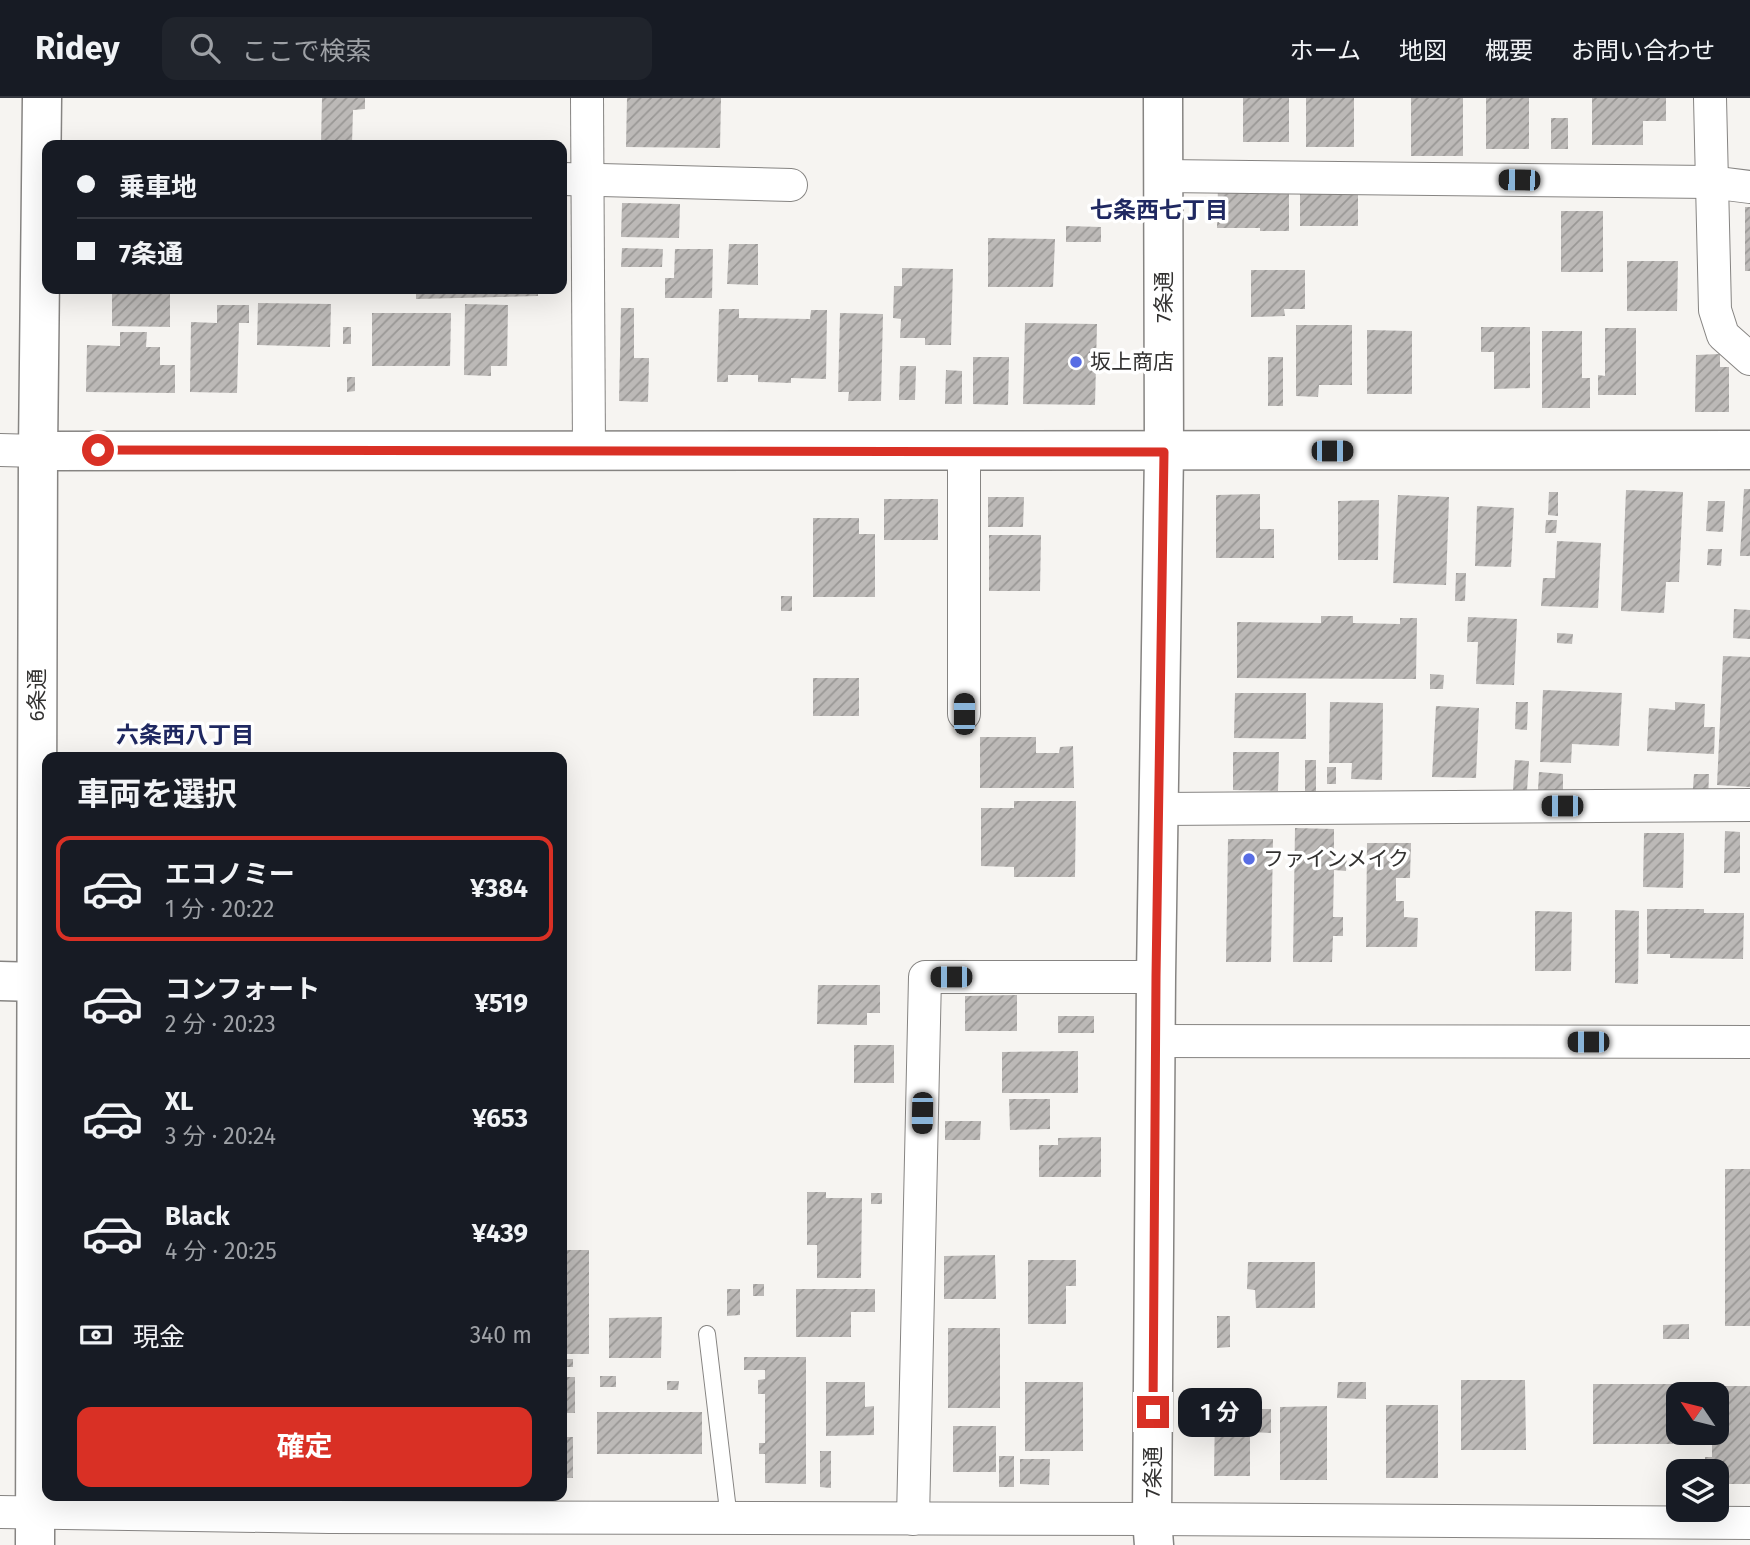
<!DOCTYPE html>
<html lang="ja">
<head>
<meta charset="utf-8">
<style>
  body { margin:0; font-family:"Fira Sans","Noto Sans JP",sans-serif; background:#20242c; color:#f1f3f6; height:100vh; display:flex; flex-direction:column; font-size:26px; white-space:nowrap }
  * { box-sizing:border-box; margin:0 }
  p { font-size:23px; color:#9ea1a6 }
  .icon { flex:none; width:38px; height:38px; fill:none; stroke:currentColor; stroke-width:2; stroke-linecap:round; stroke-linejoin:round }
  .map { position:relative; flex:1; overflow:hidden }
  .details { position:absolute; left:42px; top:654px; width:525px; height:749px; display:flex; flex-direction:column; background:#171b24; border-radius:14px; box-shadow:0 7px 28px #0002 }
  .details>* { flex:none }
  .hud { position:absolute; left:42px; top:42px; width:525px; height:154px; border-radius:14px; box-shadow:0 7px 28px #0002; display:grid; align-content:center; height:154px; padding:0 35px; background:#171b24 }
  .needle { width:46px; rotate:305deg }
  .tools { position:absolute; left:1666px; top:1284px; display:grid; gap:14px }
  .tools a { display:grid; place-items:center; width:63px; height:63px; border-radius:14px; background:#171b24; box-shadow:0 7px 28px #0002; font-size:35px }
  .end { position:absolute; width:32px; height:32px; margin:-16px; border:9px solid #d93025; background:#fff; box-shadow:0 0 0 4px #fff }
  .from { border-radius:50% }
  .bubble { position:absolute; height:49px; border-radius:14px; background:#171b24; box-shadow:0 7px 28px #0002; font-size:23px; font-weight:700; line-height:49px; text-align:center }
  .car { position:absolute; width:21px; height:42px; margin:-21px -10px; border-radius:9px; box-shadow:0 0 5px 2px #0007; background:linear-gradient(#222 24%,#8ab4d8 0 40%,#222 0 76%,#8ab4d8 0 86%,#222 0) }
  .hud b { display:flex; align-items:center; gap:24px; height:66px; font-size:26px }
  .hud b+b { border-top:2px solid #363941 }
  .hud i { width:18px; height:18px; background:#f1f3f6 }
  ul { padding:0; list-style:none }
  li { display:flex; align-items:center; gap:21px; height:105px; margin:0 14px 10px; padding:0 21px; border:4px solid transparent; border-radius:14px }
  li div { flex:1 }
  li b { display:block; font-size:26px }
  li em { font-style:normal; font-weight:700 }
  li.selected { border-color:#d93025 }
  li>.icon { width:63px; height:63px; stroke-width:1.5 }
  h2 { padding:0 35px; font-size:32px; line-height:84px }
  .pay { display:flex; align-items:center; gap:18px; height:77px; padding:0 35px; font-size:26px }
  .pay p { margin-inline-start:auto }
  .button { display:flex; gap:14px; margin-top:auto; padding:14px 35px }
  .button a { flex:1; height:80px; border-radius:14px; background:#d93025; color:#fff; font-size:28px; font-weight:700; line-height:80px; text-align:center }
  header { display:flex; align-items:center; gap:42px; box-sizing:border-box; height:98px; padding:0 35px; background:#171b24; border-bottom:2px solid #363941 }
  header strong { font-size:33px }
  nav { display:flex; gap:38px; margin-inline-start:auto; font-size:24px }
  .search { width:490px; height:63px; background:#20242c; display:flex; align-items:center; gap:18px; box-sizing:border-box; padding:0 24px; border-radius:14px; color:#9ea1a6; font-size:26px }
  .map>svg:first-child { display:block }
  .building { fill:url(#building-hatch) }
  .lines { fill:none; stroke-linecap:round; stroke-linejoin:round }
  .service-casing { stroke:#868482; stroke-width:18 }
  .minor-casing { stroke:#868482; stroke-width:34 }
  .tertiary-casing { stroke:#868482; stroke-width:41 }
  .service { stroke:#fff; stroke-width:16 }
  .minor { stroke:#fff; stroke-width:32 }
  .tertiary { stroke:#fff; stroke-width:38 }
  .route { stroke:#d93025; stroke-width:9 }
  .poi-dot { fill:#586de4; stroke:#fff; stroke-width:2.5 }
  .labels { text-anchor:middle; dominant-baseline:central; stroke-width:7; stroke-linejoin:round; paint-order:stroke }
  .street-label { font-size:21px; fill:#323130; stroke:#fff }
  .poi-label { font-size:21px; fill:#323130; stroke:#fff; text-anchor:start }
  .neighbourhood-label { font-size:23px; font-weight:bold; fill:#1f2861; stroke:#fff }
</style>
</head>
<body>
<header>
<strong>Ridey</strong>
<div class="search"><svg class="icon" aria-label="search" viewBox="0 0 24 24"><circle cx="10" cy="10" r="6"/><path d="M15 15l6 6"/></svg>ここで検索</div>
<nav><a>ホーム</a><a>地図</a><a>概要</a><a>お問い合わせ</a></nav>
</header>
<div class="map">
<svg width="1750" height="1447" viewBox="0 0 1750 1447">
  <defs>
    <pattern id="building-hatch" width="6" height="6" patternUnits="userSpaceOnUse" patternTransform="scale(1.75)"><rect width="6" height="6" fill="#bcb9b7"/><path d="M-1 1l2-2M0 6l6-6M5 7l2-2" fill="none" stroke="#999795"/></pattern>
  </defs>
  <rect width="100%" height="100%" fill="#f6f4f1"/>
  <g class="building">
    <polygon points="322,0 365,0 365,11 353,12 352,46 321,46"/>
    <polygon points="627,0 721,0 720,50 626,49"/>
    <rect x="1243" y="0" width="46" height="44"/>
    <rect x="1306" y="0" width="48" height="49"/>
    <rect x="1411" y="0" width="52" height="58"/>
    <rect x="1486" y="0" width="43" height="51"/>
    <polygon points="1592,0 1666,0 1666,23 1643,23 1643,47 1592,47"/>
    <rect x="1551" y="20" width="17" height="31"/>
    <polygon points="1218,88 1289,88 1289,133 1260,133 1260,130 1217,130"/>
    <rect x="1300" y="90" width="58" height="38"/>
    <polygon points="622,105 680,106 679,140 621,139"/>
    <rect x="1745" y="109" width="5" height="64"/>
    <rect x="1561" y="113" width="42" height="61"/>
    <polygon points="1066,128 1101,129 1101,144 1066,144"/>
    <polygon points="988,140 1055,141 1053,189 988,189"/>
    <polygon points="729,146 758,146 758,187 727,186"/>
    <polygon points="622,150 663,151 662,169 621,169"/>
    <polygon points="675,151 713,151 712,200 665,200 665,180 674,180"/>
    <polygon points="1627,163 1678,163 1677,213 1627,213"/>
    <polygon points="902,170 953,171 951,247 925,247 925,240 900,240 901,221 893,220 894,188 902,188"/>
    <polygon points="1251,172 1305,172 1305,211 1284,211 1285,218 1251,219"/>
    <polygon points="112,191 170,191 170,229 112,228"/>
    <polygon points="416,191 538,191 538,198 416,201"/>
    <polygon points="258,205 331,206 330,249 257,247"/>
    <polygon points="465,206 508,207 507,268 491,268 491,278 464,277"/>
    <polygon points="217,207 249,207 249,225 239,225 237,295 190,294 191,224 217,225"/>
    <polygon points="621,210 634,210 634,260 649,260 648,304 619,303"/>
    <polygon points="719,211 739,211 739,220 810,221 811,212 827,212 826,281 791,280 791,285 758,284 758,277 728,277 728,284 717,284"/>
    <polygon points="372,215 451,215 450,268 372,268"/>
    <polygon points="840,215 883,216 881,303 848,303 849,294 838,294"/>
    <polygon points="1025,225 1097,226 1095,307 1023,306"/>
    <polygon points="1296,227 1352,227 1352,287 1319,287 1318,299 1296,298"/>
    <rect x="343" y="229" width="8" height="17"/>
    <polygon points="1481,229 1530,229 1530,290 1494,291 1494,254 1481,254"/>
    <polygon points="1605,230 1636,230 1636,297 1598,297 1598,277 1605,278"/>
    <polygon points="1367,232 1412,233 1412,296 1367,296"/>
    <polygon points="1542,233 1582,233 1582,280 1590,280 1590,310 1542,310"/>
    <polygon points="120,234 147,234 146,249 160,249 160,267 175,267 175,295 86,294 87,247 120,248"/>
    <polygon points="1720,256 1720,269 1729,269 1729,314 1695,314 1696,257"/>
    <polygon points="973,259 1009,259 1008,307 973,306"/>
    <rect x="1268" y="259" width="15" height="49"/>
    <polygon points="900,268 916,268 915,302 899,302"/>
    <polygon points="946,272 962,273 962,306 945,306"/>
    <polygon points="347,279 355,279 355,293 347,294"/>
    <polygon points="1744,391 1750,391 1750,458 1740,458"/>
    <polygon points="1626,392 1683,394 1679,484 1666,484 1664,515 1621,513"/>
    <polygon points="1549,394 1558,394 1558,418 1548,417"/>
    <polygon points="1260,396 1260,431 1274,431 1274,460 1216,460 1216,397"/>
    <polygon points="1398,397 1449,399 1446,487 1393,485"/>
    <polygon points="988,399 1024,399 1023,429 988,429"/>
    <rect x="884" y="401" width="54" height="41"/>
    <polygon points="1379,402 1378,462 1338,462 1338,403"/>
    <polygon points="1708,403 1725,403 1723,434 1706,433"/>
    <polygon points="1477,408 1514,410 1511,469 1475,468"/>
    <polygon points="813,420 859,420 859,436 875,436 875,499 813,499"/>
    <polygon points="1546,422 1557,422 1556,435 1545,435"/>
    <polygon points="989,437 1041,437 1040,493 989,493"/>
    <polygon points="1557,443 1601,445 1598,510 1541,508 1543,480 1555,480"/>
    <polygon points="1708,451 1722,451 1721,468 1707,467"/>
    <polygon points="1456,475 1466,475 1465,503 1455,503"/>
    <rect x="781" y="498" width="11" height="15"/>
    <polygon points="1734,511 1750,512 1750,541 1733,540"/>
    <polygon points="1321,518 1353,518 1353,525 1400,526 1400,520 1417,520 1416,581 1237,580 1237,524 1321,525"/>
    <polygon points="1468,519 1517,521 1514,587 1476,586 1478,544 1467,544"/>
    <polygon points="1557,535 1573,536 1572,546 1557,545"/>
    <polygon points="1723,558 1750,559 1750,689 1717,687"/>
    <polygon points="1430,576 1444,577 1443,591 1430,591"/>
    <rect x="813" y="580" width="46" height="38"/>
    <polygon points="1543,592 1622,595 1619,648 1572,646 1571,665 1540,664"/>
    <polygon points="1235,595 1306,595 1306,641 1234,640"/>
    <polygon points="1330,604 1383,605 1382,682 1351,681 1352,665 1329,665"/>
    <polygon points="1516,604 1528,604 1527,632 1515,631"/>
    <polygon points="1675,604 1705,606 1704,629 1715,629 1714,656 1647,653 1649,610 1675,612"/>
    <polygon points="1436,608 1479,610 1476,680 1432,679"/>
    <polygon points="980,639 1036,639 1036,655 1059,655 1060,649 1073,648 1074,690 980,690"/>
    <polygon points="1233,654 1279,654 1278,693 1233,692"/>
    <polygon points="1305,662 1316,662 1316,693 1305,694"/>
    <polygon points="1515,662 1529,663 1527,693 1513,692"/>
    <rect x="1327" y="669" width="9" height="17"/>
    <polygon points="1539,674 1563,676 1563,693 1538,692"/>
    <polygon points="1694,676 1709,676 1708,703 1692,703"/>
    <polygon points="1014,703 1076,703 1075,779 1014,779 1014,769 981,768 981,710 1014,710"/>
    <polygon points="1295,730 1334,731 1334,756 1347,756 1346,773 1334,772 1333,819 1343,819 1343,838 1333,838 1332,864 1293,864"/>
    <polygon points="1725,733 1740,734 1740,775 1724,775"/>
    <polygon points="1644,735 1684,735 1683,790 1643,789"/>
    <polygon points="1228,741 1273,741 1271,864 1226,864"/>
    <polygon points="1367,745 1411,745 1410,780 1396,780 1396,803 1404,803 1404,819 1418,820 1417,849 1366,849"/>
    <polygon points="1647,811 1704,811 1704,815 1744,815 1743,861 1670,860 1670,856 1647,856"/>
    <polygon points="1615,812 1639,813 1638,886 1615,885"/>
    <polygon points="1535,813 1572,814 1571,873 1535,873"/>
    <polygon points="818,887 880,887 880,915 867,915 867,927 817,926"/>
    <polygon points="1017,897 1017,933 965,933 965,898"/>
    <rect x="1058" y="918" width="36" height="17"/>
    <rect x="854" y="947" width="40" height="38"/>
    <polygon points="1078,953 1078,995 1002,995 1002,954"/>
    <polygon points="1009,1001 1050,1001 1050,1031 1010,1032"/>
    <polygon points="945,1023 981,1023 980,1042 945,1042"/>
    <polygon points="1101,1039 1101,1079 1039,1079 1039,1047 1058,1047 1058,1040"/>
    <rect x="1725" y="1071" width="25" height="157"/>
    <polygon points="807,1094 826,1094 826,1100 862,1100 861,1180 817,1180 817,1147 807,1147"/>
    <rect x="871" y="1095" width="11" height="11"/>
    <rect x="562" y="1152" width="27" height="104"/>
    <polygon points="995,1157 996,1201 944,1201 944,1158"/>
    <polygon points="1028,1162 1076,1162 1076,1188 1066,1188 1066,1226 1028,1226"/>
    <polygon points="1248,1164 1315,1164 1315,1210 1256,1210 1255,1192 1247,1191"/>
    <rect x="753" y="1186" width="11" height="12"/>
    <polygon points="727,1191 740,1191 740,1217 727,1218"/>
    <polygon points="796,1191 875,1191 875,1214 851,1214 851,1239 796,1239"/>
    <polygon points="1217,1218 1230,1218 1230,1249 1217,1250"/>
    <polygon points="662,1219 661,1260 609,1260 609,1220"/>
    <polygon points="1689,1226 1689,1241 1663,1241 1663,1227"/>
    <rect x="948" y="1230" width="52" height="80"/>
    <polygon points="744,1259 806,1259 806,1386 765,1385 765,1356 759,1356 759,1345 765,1345 765,1296 758,1296 758,1282 765,1281 765,1272 744,1272"/>
    <rect x="562" y="1261" width="11" height="8"/>
    <rect x="600" y="1278" width="16" height="11"/>
    <rect x="562" y="1279" width="13" height="36"/>
    <polygon points="1461,1282 1525,1282 1526,1352 1461,1352"/>
    <polygon points="667,1283 679,1283 678,1292 667,1292"/>
    <polygon points="826,1284 865,1284 865,1309 874,1308 874,1337 826,1338"/>
    <rect x="1025" y="1284" width="58" height="69"/>
    <polygon points="1338,1284 1366,1284 1366,1301 1337,1300"/>
    <rect x="1593" y="1286" width="80" height="60"/>
    <polygon points="1712,1288 1750,1288 1750,1386 1717,1386 1717,1374 1705,1374 1705,1359 1712,1359 1712,1335 1717,1335 1717,1297 1712,1297"/>
    <rect x="1386" y="1307" width="52" height="73"/>
    <polygon points="1327,1308 1327,1382 1280,1382 1280,1309"/>
    <polygon points="1215,1311 1271,1311 1271,1335 1250,1334 1250,1378 1214,1378"/>
    <rect x="597" y="1314" width="105" height="42"/>
    <rect x="953" y="1328" width="43" height="46"/>
    <rect x="562" y="1339" width="11" height="41"/>
    <polygon points="820,1353 831,1353 831,1390 820,1389"/>
    <rect x="999" y="1358" width="15" height="31"/>
    <polygon points="1020,1361 1050,1361 1049,1387 1020,1386"/>
  </g>
  <g class="lines">
    <g class="service-casing">
      <polyline id="service" points="707,1236 729,1421"/>
    </g>
    <g class="minor-casing">
      <g id="minor">
        <polyline points="587,0 589,352"/>
        <polyline points="1710,0 1715,212 1723,237 1750,261"/>
        <polyline points="1164,78 1710,84 1750,89"/>
        <polyline points="562,81 791,87"/>
        <polyline points="0,352 38,353"/>
        <polyline points="964,354 964,616"/>
        <polyline points="1159,711 1750,707"/>
        <polyline points="1156,943 1750,944"/>
        <polyline points="0,1414 329,1419 1152,1421 1750,1425"/>
        <polyline points="913,1421 925,879 1156,879"/>
      </g>
    </g>
    <g class="tertiary-casing">
      <g id="tertiary">
        <polyline points="38,353 1750,352"/>
        <polyline points="0,883 37,884"/>
        <polyline points="35,1447 38,353 42,0"/>
        <polyline points="1154,1447 1152,1421 1156,879 1164,354 1163,0"/>
      </g>
    </g>
    <use href="#service" class="service"/>
    <use href="#minor" class="minor"/>
    <use href="#tertiary" class="tertiary"/>
  </g>
  <g class="lines">
    <polyline class="route" points="98,352 1164,354 1156,879 1153,1314"/>
  </g>
  <g class="poi-dot">
    <circle cx="1076" cy="264" r="7"/>
    <circle cx="1249" cy="761" r="7"/>
  </g>
  <g class="labels">
    <g class="street-label">
      <text transform="translate(1164 199) rotate(-90)">7条通</text>
      <text transform="translate(37 597) rotate(-90)">6条通</text>
      <text transform="translate(1153 1374) rotate(-90)">7条通</text>
    </g>
    <g class="poi-label">
      <text x="1090" y="264">坂上商店</text>
      <text x="1263" y="761">ファインメイク</text>
    </g>
    <g class="neighbourhood-label">
      <text x="1159" y="112">七条西七丁目</text>
      <text x="185" y="637">六条西八丁目</text>
    </g>
  </g>
</svg>
<div class="tools">
<a><svg class="needle" viewBox="-14 -14 28 28"><path d="M0-13l5 13h-10z" fill="#e53935"/><path d="M0 13l5-13h-10z" fill="#9ea1a6"/></svg></a>
<a><svg class="icon" aria-label="layers" viewBox="0 0 24 24"><path d="M12 4l9 5-9 5-9-5zM3 14l9 5 9-5"/></svg></a>
</div>
<i class="end from" style="left:98px;top:352px"></i>
<i class="end" style="left:1153px;top:1314px"></i>
<div class="bubble" style="left:1178px;top:1290px;width:84px">1 分</div>
<i class="car" style="left:1519px;top:82px;rotate:271deg"></i>
<i class="car" style="left:1332px;top:353px;rotate:90deg"></i>
<i class="car" style="left:964px;top:616px;rotate:0deg"></i>
<i class="car" style="left:1562px;top:708px;rotate:270deg"></i>
<i class="car" style="left:951px;top:879px;rotate:270deg"></i>
<i class="car" style="left:1588px;top:944px;rotate:270deg"></i>
<i class="car" style="left:922px;top:1015px;rotate:181deg"></i>
<div class="hud">
<b><i class="from"></i>乗車地</b>
<b><i></i>7条通</b>
</div>
<section class="details">
<h2>車両を選択</h2>
<ul>
<li class="selected"><svg class="icon" aria-label="car" viewBox="0 0 24 24"><path d="M5 17H2v-5l4-1 3-4h7l3 4 3 1v5h-3M9 17h6M6 11h13"/><circle cx="7" cy="17" r="2"/><circle cx="17" cy="17" r="2"/></svg><div><b>エコノミー</b><p>1 分 · 20:22</p></div><em>¥384</em></li>
<li><svg class="icon" aria-label="car" viewBox="0 0 24 24"><path d="M5 17H2v-5l4-1 3-4h7l3 4 3 1v5h-3M9 17h6M6 11h13"/><circle cx="7" cy="17" r="2"/><circle cx="17" cy="17" r="2"/></svg><div><b>コンフォート</b><p>2 分 · 20:23</p></div><em>¥519</em></li>
<li><svg class="icon" aria-label="car" viewBox="0 0 24 24"><path d="M5 17H2v-5l4-1 3-4h7l3 4 3 1v5h-3M9 17h6M6 11h13"/><circle cx="7" cy="17" r="2"/><circle cx="17" cy="17" r="2"/></svg><div><b>XL</b><p>3 分 · 20:24</p></div><em>¥653</em></li>
<li><svg class="icon" aria-label="car" viewBox="0 0 24 24"><path d="M5 17H2v-5l4-1 3-4h7l3 4 3 1v5h-3M9 17h6M6 11h13"/><circle cx="7" cy="17" r="2"/><circle cx="17" cy="17" r="2"/></svg><div><b>Black</b><p>4 分 · 20:25</p></div><em>¥439</em></li>
</ul>
<div class="pay"><svg class="icon" aria-label="cash" viewBox="0 0 24 24"><path d="M3 7h18v10H3z"/><circle cx="12" cy="12" r="2"/></svg>現金<p>340 m</p></div>
<div class="button"><a>確定</a></div>
</section>
</div>
</body>
</html>
